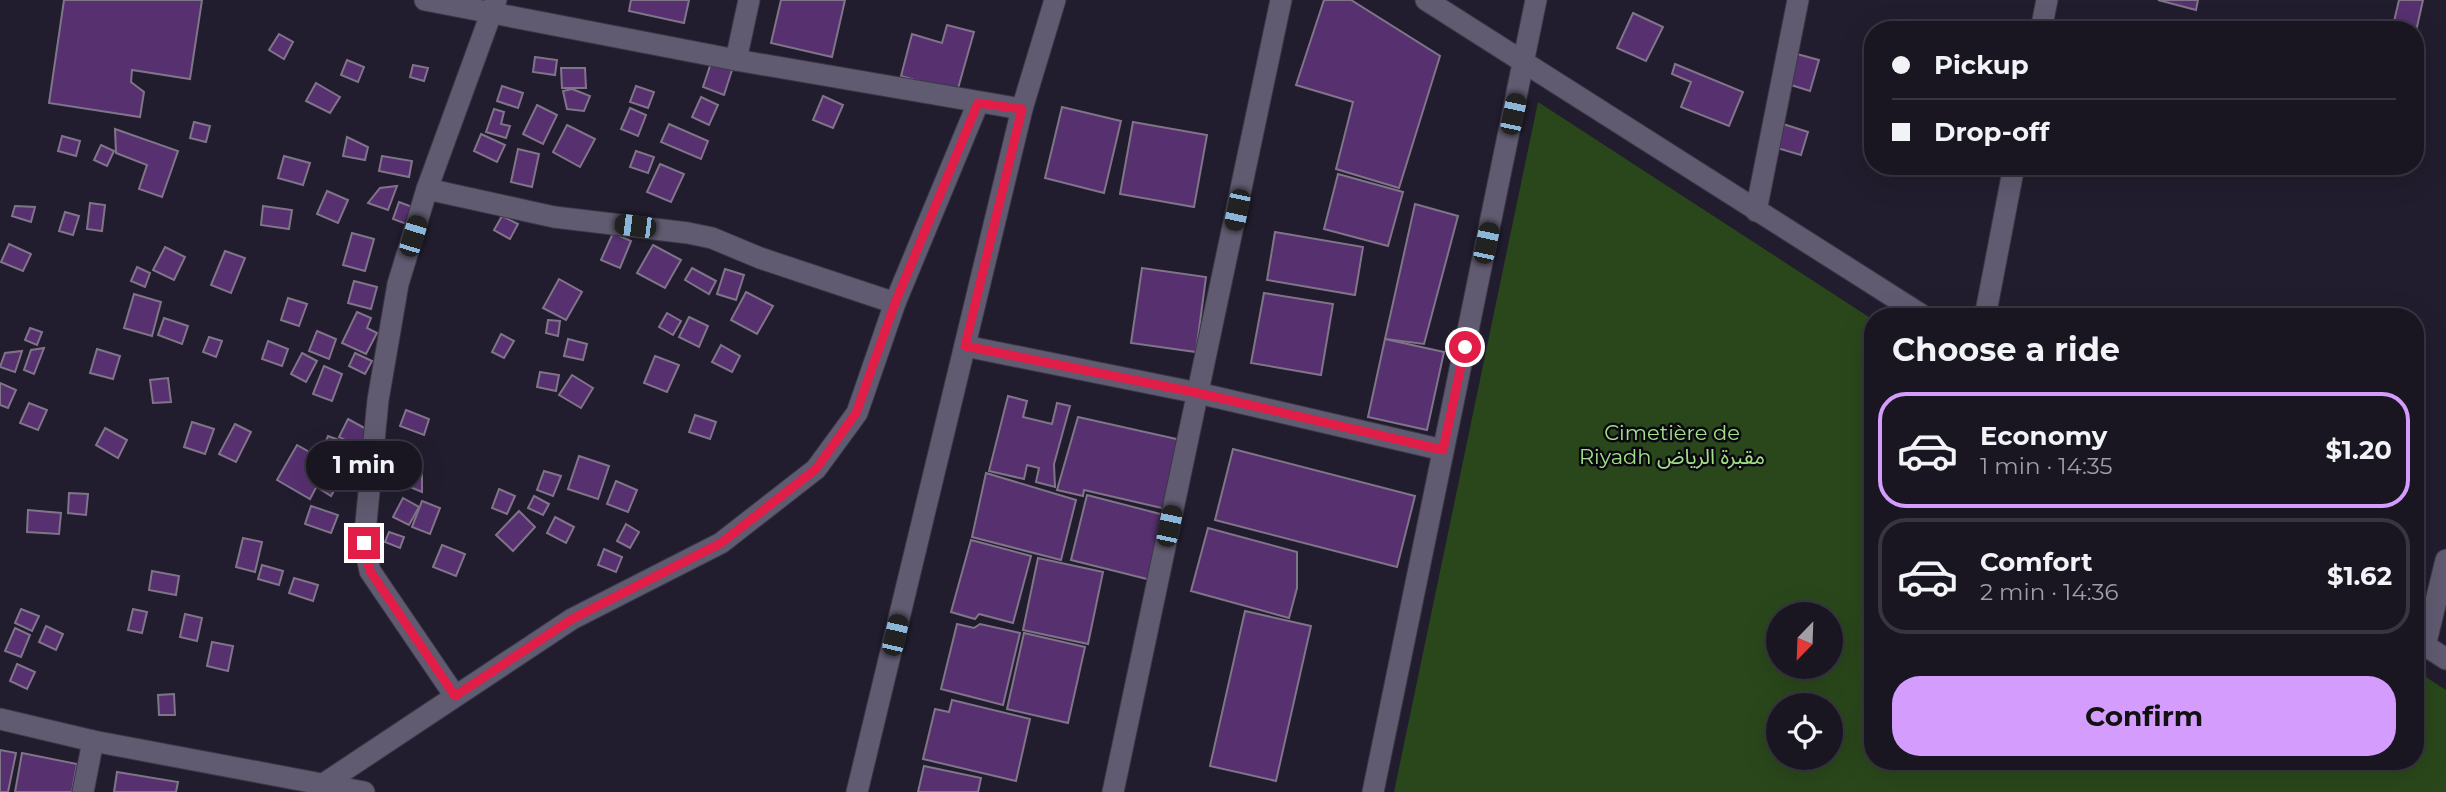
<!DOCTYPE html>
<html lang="en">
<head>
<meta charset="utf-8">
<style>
  body { margin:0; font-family:Montserrat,"Noto Sans Arabic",sans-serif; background:#26232f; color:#f1f3f6; height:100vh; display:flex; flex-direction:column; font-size:26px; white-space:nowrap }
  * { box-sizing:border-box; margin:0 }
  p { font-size:23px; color:#9f9fa5 }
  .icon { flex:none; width:38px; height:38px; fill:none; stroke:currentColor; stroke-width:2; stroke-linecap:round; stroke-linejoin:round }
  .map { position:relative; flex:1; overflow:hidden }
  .side { position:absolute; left:1864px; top:308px; width:560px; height:462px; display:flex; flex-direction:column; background:#191622; border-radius:28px; box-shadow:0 7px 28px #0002,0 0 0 2px #373540 }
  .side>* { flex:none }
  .top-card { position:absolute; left:1864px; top:21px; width:560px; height:154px; border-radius:28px; box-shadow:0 7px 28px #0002,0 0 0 2px #373540; display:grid; align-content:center; height:154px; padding:0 28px; background:#191622 }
  .needle { width:46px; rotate:203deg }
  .buttons { position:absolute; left:1766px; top:602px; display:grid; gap:14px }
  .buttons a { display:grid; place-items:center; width:77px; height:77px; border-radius:50%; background:#191622; box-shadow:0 7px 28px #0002,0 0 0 2px #373540; font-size:35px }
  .end { position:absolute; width:32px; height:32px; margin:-16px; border:9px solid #e11d48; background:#fff; box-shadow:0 0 0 4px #fff }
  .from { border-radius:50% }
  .bubble { position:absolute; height:49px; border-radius:24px; background:#191622; box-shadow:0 7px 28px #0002,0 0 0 2px #373540; font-size:23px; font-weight:700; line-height:49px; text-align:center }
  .car { position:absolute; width:21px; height:42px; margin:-21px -10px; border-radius:9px; box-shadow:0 0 5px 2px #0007; background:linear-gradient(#222 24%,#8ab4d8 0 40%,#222 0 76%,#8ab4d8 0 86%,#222 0) }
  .top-card b { display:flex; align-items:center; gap:24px; height:66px; font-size:26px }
  .top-card b+b { border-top:2px solid #373540 }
  .top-card i { width:18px; height:18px; background:#f1f3f6 }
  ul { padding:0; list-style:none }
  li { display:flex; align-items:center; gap:21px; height:116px; margin:0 14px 10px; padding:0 14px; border:4px solid #373540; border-radius:28px }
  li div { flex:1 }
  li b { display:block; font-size:26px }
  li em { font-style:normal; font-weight:700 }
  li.selected { border-color:#d39cfd }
  li>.icon { width:63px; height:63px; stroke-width:1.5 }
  h2 { padding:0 28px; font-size:32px; line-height:84px }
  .action { display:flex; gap:14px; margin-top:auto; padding:14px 28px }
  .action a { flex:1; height:80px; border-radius:28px; background:#d39cfd; color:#111; font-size:28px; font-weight:700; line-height:80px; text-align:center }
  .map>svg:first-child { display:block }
  .green { fill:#2a471b; fill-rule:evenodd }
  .building { fill:#56306f; stroke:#807489; stroke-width:2 }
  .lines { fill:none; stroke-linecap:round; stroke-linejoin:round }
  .minor-casing { stroke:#3b3846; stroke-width:23 }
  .minor { stroke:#605b70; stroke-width:21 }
  .route { stroke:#e11d48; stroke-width:9 }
  .labels { text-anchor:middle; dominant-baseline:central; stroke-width:5; stroke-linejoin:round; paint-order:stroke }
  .park-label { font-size:21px; fill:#a2e185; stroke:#0a0810 }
</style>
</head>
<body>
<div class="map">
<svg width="2446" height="792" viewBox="0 0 2446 792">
  <rect width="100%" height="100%" fill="#211d2e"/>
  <path class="green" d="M1538,102L1872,319V761H2415V670L2446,690V792H1394ZM1778,614H1830V667H1778ZM1778,705H1830V758H1778Z"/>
  <g class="building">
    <polygon points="64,0 202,0 190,79 132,70 131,82 144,92 140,117 49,103"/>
    <polygon points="631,0 689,0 684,23 629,11"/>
    <polygon points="781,0 845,0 832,57 771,43"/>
    <polygon points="1324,0 1351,0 1440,56 1399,188 1336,169 1353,102 1296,85"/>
    <polygon points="2158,0 2198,0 2196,10"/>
    <polygon points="2399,0 2423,0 2415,36 2415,30 2392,30"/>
    <polygon points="1633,13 1663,27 1646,61 1617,48"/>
    <polygon points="947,25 974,32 957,92 901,76 912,34 942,43"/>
    <polygon points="279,34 293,42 284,59 269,50"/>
    <polygon points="1797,54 1819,60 1810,91 1788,84"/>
    <polygon points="535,57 557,60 555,75 533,72"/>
    <polygon points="347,60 364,67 358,82 341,75"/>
    <polygon points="711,63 732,70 724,95 703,87"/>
    <polygon points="1675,64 1743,92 1729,126 1681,107 1691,82 1672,74"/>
    <polygon points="413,65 428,68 424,81 410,77"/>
    <polygon points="561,68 585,68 586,88 562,88"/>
    <polygon points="316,83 340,97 330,113 306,101"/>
    <polygon points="502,86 523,93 518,108 497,101"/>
    <polygon points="636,86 654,92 648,108 630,102"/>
    <polygon points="572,89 590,96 584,111 567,109 563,91"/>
    <polygon points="823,96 843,105 833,128 813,120"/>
    <polygon points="701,97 718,105 709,125 692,117"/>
    <polygon points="537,105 557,115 543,144 523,134"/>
    <polygon points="1062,107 1121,121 1104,193 1045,178"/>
    <polygon points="630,108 646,115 638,136 621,129"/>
    <polygon points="494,109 504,112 501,124 510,126 506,138 486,132"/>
    <polygon points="194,122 210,126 206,142 190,138"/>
    <polygon points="1133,122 1207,135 1194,207 1120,194"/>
    <polygon points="1780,123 1808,132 1801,155 1774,147"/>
    <polygon points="669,124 708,141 701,159 661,142"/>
    <polygon points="567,125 595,139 580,167 553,152"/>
    <polygon points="115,129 178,151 162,197 139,189 147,165 116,153"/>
    <polygon points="481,134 505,145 497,162 474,151"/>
    <polygon points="62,136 80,141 76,156 58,151"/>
    <polygon points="347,137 368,147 365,160 343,156"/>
    <polygon points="101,145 114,151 107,166 94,160"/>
    <polygon points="518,149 539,154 532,187 511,182"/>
    <polygon points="636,151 654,157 648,173 630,167"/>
    <polygon points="284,156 310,163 303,185 278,178"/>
    <polygon points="382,156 412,161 409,177 379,171"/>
    <polygon points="660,164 684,174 671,202 647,192"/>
    <polygon points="1338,174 1403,192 1388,246 1324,229"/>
    <polygon points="397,186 388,210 368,203 380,188"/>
    <polygon points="327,191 348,200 338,223 317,214"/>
    <polygon points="399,202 415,208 409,225 393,219"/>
    <polygon points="90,203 105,205 102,231 87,229"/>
    <polygon points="1415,204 1458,216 1424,344 1385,339"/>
    <polygon points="15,206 35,207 31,222 12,216"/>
    <polygon points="263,206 292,210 289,229 261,225"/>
    <polygon points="65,212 79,216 73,235 59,231"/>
    <polygon points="502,216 518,224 510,239 494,230"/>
    <polygon points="1275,232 1363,247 1355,295 1267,280"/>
    <polygon points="352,233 374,239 365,271 343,265"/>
    <polygon points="613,233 631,241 620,268 601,260"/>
    <polygon points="9,244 31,254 23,271 1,262"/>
    <polygon points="653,245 681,260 665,288 637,273"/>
    <polygon points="165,247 185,257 174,280 153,270"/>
    <polygon points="225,251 245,258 231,293 211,285"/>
    <polygon points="137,267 150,273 145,287 131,281"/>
    <polygon points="692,268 716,281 709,294 685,280"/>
    <polygon points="1142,268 1206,277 1196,352 1131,343"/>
    <polygon points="725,269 744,275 736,300 717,294"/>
    <polygon points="559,279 582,292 566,320 543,308"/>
    <polygon points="354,281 377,287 371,309 348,303"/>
    <polygon points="746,292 773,306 757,334 731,320"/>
    <polygon points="1264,293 1333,304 1321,375 1251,363"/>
    <polygon points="134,294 161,302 152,336 124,328"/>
    <polygon points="288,298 307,304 299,326 281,320"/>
    <polygon points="357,312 371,318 367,328 377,333 366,354 342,343"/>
    <polygon points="667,313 681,321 673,335 659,327"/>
    <polygon points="689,317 708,326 699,347 679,337"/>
    <polygon points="164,318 188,326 182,344 158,335"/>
    <polygon points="548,320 560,321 558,336 546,333"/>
    <polygon points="30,328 42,332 37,345 25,340"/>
    <polygon points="317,331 336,339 329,359 309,351"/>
    <polygon points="501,334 514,341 504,358 492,352"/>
    <polygon points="209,337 222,341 216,357 203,352"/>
    <polygon points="568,339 587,344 583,360 564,356"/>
    <polygon points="1385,339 1444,352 1427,430 1368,417"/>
    <polygon points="268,341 288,349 282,366 262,359"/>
    <polygon points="721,345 740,356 732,372 712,362"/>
    <polygon points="44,348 34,374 24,370 31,350"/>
    <polygon points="97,349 120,356 113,379 90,373"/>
    <polygon points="22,351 15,372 0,367 5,353"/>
    <polygon points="302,353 317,361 306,382 291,374"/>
    <polygon points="355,353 372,361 365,374 349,366"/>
    <polygon points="655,356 679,365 667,392 644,383"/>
    <polygon points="324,366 342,374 332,401 313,394"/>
    <polygon points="540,372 559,375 556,391 537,387"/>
    <polygon points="572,375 593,388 581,408 559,395"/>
    <polygon points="168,378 171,402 153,403 150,380"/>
    <polygon points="0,383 16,390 8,408 0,405"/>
    <polygon points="1008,396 1027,401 1023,417 1052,424 1057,403 1070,406 1054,464 1055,487 1036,482 1039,468 1027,465 1024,479 989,471"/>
    <polygon points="29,403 47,410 38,430 20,423"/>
    <polygon points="406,410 429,419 424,435 400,426"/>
    <polygon points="695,415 716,422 710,439 689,432"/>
    <polygon points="1078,417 1181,440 1166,509 1084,490 1083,496 1057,490"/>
    <polygon points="348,419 370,431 361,448 339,437"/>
    <polygon points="192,422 214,429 205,454 184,447"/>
    <polygon points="235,424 251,432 236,462 219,454"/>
    <polygon points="105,428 127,440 118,458 96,445"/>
    <polygon points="328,436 350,444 342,464 320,456"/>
    <polygon points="297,445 329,463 310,499 277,480"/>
    <polygon points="1233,449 1415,496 1397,567 1215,520"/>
    <polygon points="579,456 609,466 598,499 568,489"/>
    <polygon points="347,457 363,464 355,484 339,478"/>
    <polygon points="403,469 422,469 422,492 403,484"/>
    <polygon points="544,471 561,476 553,496 537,490"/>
    <polygon points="986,473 1076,500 1061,560 972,537"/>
    <polygon points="327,477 338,484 331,496 320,489"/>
    <polygon points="616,481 637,490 628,512 607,504"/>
    <polygon points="499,489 515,496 507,514 492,508"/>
    <polygon points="69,493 88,494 86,515 68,513"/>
    <polygon points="1087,495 1168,516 1151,580 1071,560"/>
    <polygon points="534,496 549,504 543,515 528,508"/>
    <polygon points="403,498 419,507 409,525 393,517"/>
    <polygon points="422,501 440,508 430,534 412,527"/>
    <polygon points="311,506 338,515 331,533 305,524"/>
    <polygon points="28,510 61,513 59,534 27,532"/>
    <polygon points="519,511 535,527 513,551 496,535"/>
    <polygon points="555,517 574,527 566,543 547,533"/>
    <polygon points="626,524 639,532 630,548 617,541"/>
    <polygon points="1208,528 1297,552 1297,588 1289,618 1191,591"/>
    <polygon points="389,532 404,537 400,548 385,542"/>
    <polygon points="243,538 262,542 255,572 236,567"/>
    <polygon points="971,540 1031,556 1013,623 979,614 975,619 951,612"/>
    <polygon points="442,545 465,554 456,576 433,567"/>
    <polygon points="604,549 622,557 616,572 598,565"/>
    <polygon points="1038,558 1103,572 1088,644 1023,630"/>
    <polygon points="262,565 283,571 279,585 258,579"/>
    <polygon points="152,571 179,576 176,595 149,590"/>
    <polygon points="294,578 318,585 313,601 289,593"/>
    <polygon points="21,609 39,616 32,631 15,623"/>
    <polygon points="133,609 147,612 142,633 128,630"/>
    <polygon points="1245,611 1311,626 1276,781 1210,766"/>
    <polygon points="185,614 202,618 197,641 180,637"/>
    <polygon points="957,624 974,628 980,624 1020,633 1003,705 941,689"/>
    <polygon points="46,626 63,634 56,650 39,642"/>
    <polygon points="15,628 30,635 21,657 5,651"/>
    <polygon points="1024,633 1085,647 1068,723 1007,709"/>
    <polygon points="212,642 233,646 228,671 207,666"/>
    <polygon points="17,664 35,672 27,689 10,681"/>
    <polygon points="174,694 175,715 159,715 158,695"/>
    <polygon points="952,700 1030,719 1016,781 923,759 935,709 949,712"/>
    <polygon points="0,750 16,753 8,792 0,792"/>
    <polygon points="22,753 77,764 72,792 15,792"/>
    <polygon points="924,766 981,778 978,792 918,792"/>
    <polygon points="117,772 178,782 176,792 114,792"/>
  </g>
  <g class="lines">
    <g class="minor-casing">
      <g id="minor">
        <polyline points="425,0 736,60 1022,109"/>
        <polyline points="1426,0 1925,317"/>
        <polyline points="2041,30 2047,0"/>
        <polyline points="736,60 749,0"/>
        <polyline points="427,189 554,217 688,233 712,238 760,258 895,303"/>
        <polyline points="1756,211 1798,0"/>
        <polyline points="1985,317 2014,166"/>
        <polyline points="965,346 1198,393 1443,450"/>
        <polyline points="2415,639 2446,659"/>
        <polyline points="2425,646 2446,560"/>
        <polyline points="455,696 370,571 364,543 378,400 398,284 427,189 496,0"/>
        <polyline points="0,719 93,741 364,792"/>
        <polyline points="83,792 93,741"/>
        <polyline points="323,792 325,783 572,619 721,543 816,469 857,413 895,303 978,103"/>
        <polyline points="857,792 1022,109 1055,0"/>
        <polyline points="1113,792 1281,0"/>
        <polyline points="1373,792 1536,0"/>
      </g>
    </g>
    <use href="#minor" class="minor"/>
  </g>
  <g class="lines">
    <polyline class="route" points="364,543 370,571 455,696 572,619 721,543 816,469 856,413 895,303 978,103 1022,109 965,346 1198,393 1443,450 1465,347"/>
  </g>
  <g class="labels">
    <g class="park-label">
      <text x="1672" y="432">Cimetière de<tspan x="1672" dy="24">Riyadh مقبرة الرياض</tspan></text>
    </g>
  </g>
</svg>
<div class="buttons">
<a><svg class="needle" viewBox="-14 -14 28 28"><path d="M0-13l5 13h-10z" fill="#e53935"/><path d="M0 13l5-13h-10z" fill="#9f9fa5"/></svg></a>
<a><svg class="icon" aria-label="locate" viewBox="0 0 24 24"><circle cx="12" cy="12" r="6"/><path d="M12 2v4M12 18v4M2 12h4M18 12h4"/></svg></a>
</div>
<i class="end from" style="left:1465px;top:347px"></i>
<i class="end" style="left:364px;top:543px"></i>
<div class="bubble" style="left:306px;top:441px;width:116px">1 min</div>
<i class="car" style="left:1513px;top:114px;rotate:12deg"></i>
<i class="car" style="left:1237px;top:210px;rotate:192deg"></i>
<i class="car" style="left:635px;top:226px;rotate:277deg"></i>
<i class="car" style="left:413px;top:236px;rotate:17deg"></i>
<i class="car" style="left:1486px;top:243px;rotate:12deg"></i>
<i class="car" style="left:1169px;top:526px;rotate:12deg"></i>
<i class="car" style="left:895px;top:635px;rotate:13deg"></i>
<div class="top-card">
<b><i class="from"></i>Pickup</b>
<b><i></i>Drop-off</b>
</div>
<section class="side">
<h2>Choose a ride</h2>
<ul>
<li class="selected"><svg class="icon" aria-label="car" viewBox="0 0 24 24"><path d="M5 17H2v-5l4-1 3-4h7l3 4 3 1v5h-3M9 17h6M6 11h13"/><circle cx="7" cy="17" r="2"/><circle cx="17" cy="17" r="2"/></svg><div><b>Economy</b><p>1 min · 14:35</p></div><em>$1.20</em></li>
<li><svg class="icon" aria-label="car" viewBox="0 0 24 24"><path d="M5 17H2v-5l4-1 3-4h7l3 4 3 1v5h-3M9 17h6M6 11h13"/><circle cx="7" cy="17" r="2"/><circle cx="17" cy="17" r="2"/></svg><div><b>Comfort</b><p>2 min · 14:36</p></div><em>$1.62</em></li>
</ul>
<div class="action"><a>Confirm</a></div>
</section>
</div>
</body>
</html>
